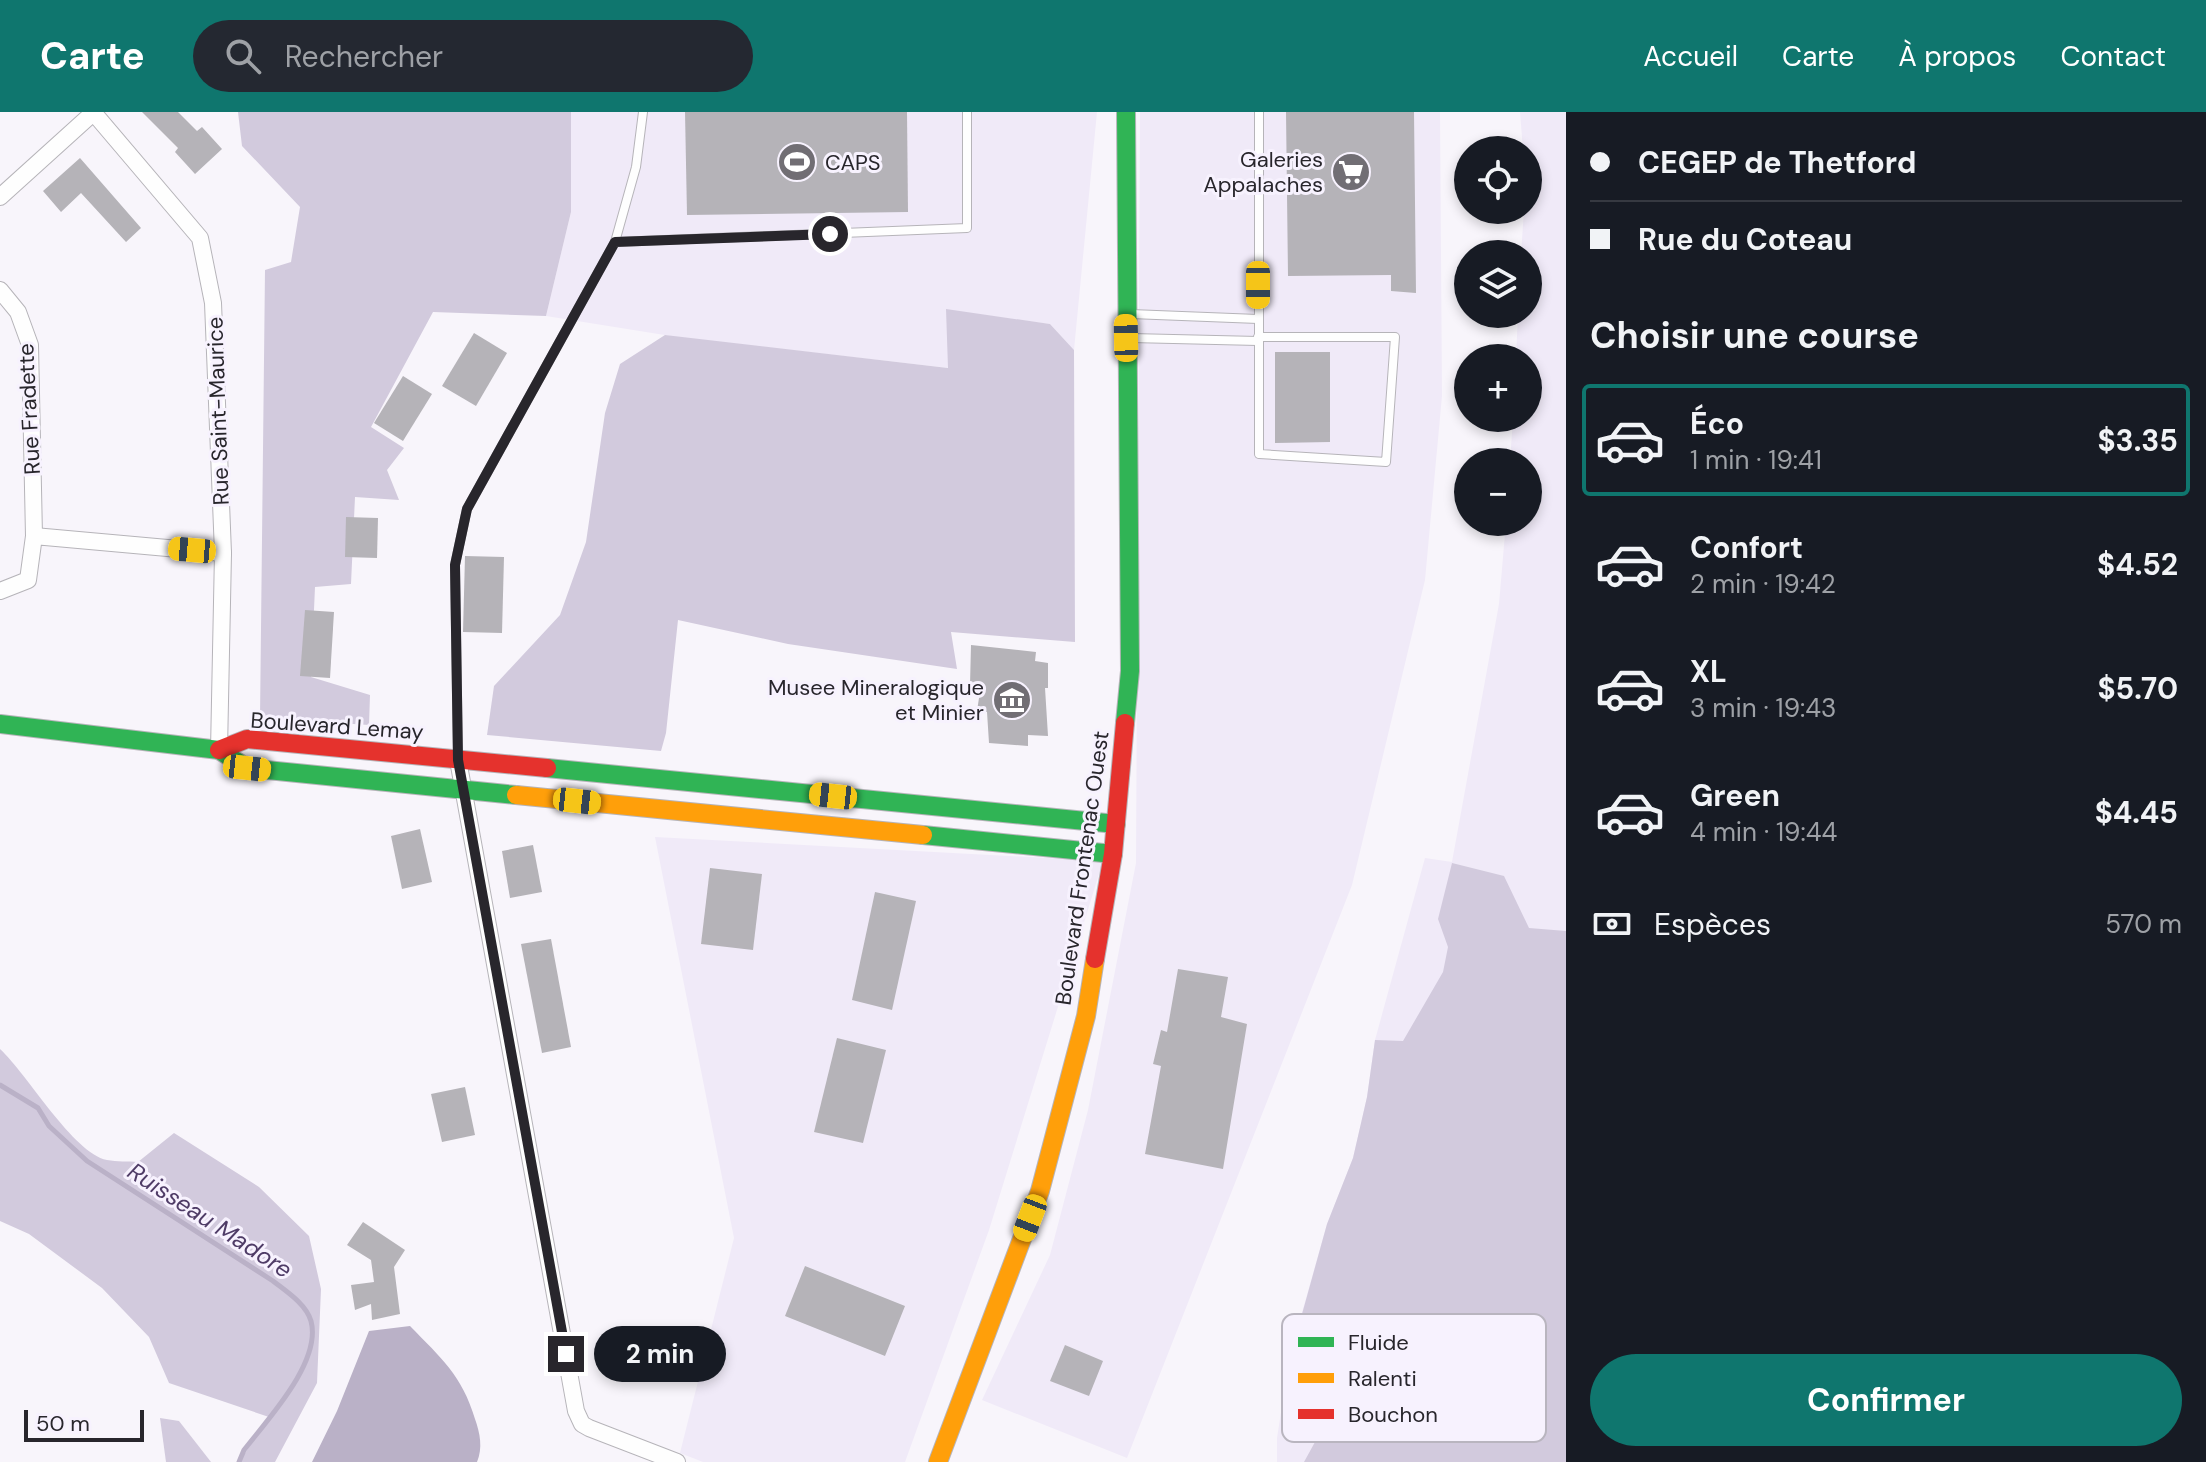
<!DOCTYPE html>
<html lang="fr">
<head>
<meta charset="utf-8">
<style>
  body { margin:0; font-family:"DM Sans",sans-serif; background:#242831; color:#f1f3f6; height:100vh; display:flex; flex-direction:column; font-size:30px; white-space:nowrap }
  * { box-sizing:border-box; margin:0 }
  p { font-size:26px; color:#9ea1a6 }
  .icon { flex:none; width:44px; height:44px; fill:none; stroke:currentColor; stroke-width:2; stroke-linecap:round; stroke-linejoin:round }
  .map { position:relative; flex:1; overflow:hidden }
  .details { display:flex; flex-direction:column; background:#171b24; width:640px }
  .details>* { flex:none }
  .banner { display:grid; align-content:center; height:176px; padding:0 24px; background:#171b24 }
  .fabs { position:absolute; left:1454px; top:24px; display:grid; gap:16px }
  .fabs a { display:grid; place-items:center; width:88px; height:88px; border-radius:50%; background:#171b24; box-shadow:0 4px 12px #0003; font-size:40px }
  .scale { position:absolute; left:24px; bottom:20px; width:120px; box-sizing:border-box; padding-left:8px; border:4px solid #28262c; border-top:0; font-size:22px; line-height:28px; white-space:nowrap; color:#28262c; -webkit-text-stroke:6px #f7f2fe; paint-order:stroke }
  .end { position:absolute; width:36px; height:36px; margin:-18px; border:10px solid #28262c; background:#fff; box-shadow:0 0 0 4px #fff }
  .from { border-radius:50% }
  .bubble { position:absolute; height:56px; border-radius:28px; background:#171b24; box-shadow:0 4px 12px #0003; font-size:26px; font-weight:700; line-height:56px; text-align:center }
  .car { position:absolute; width:24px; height:48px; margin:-24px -12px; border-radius:10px; box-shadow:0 0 6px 2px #0007; background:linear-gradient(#f5c518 24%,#345 0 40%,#f5c518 0 76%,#345 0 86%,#f5c518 0) }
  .banner b { display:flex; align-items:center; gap:28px; height:76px; font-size:30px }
  .banner b+b { border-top:2px solid #363941 }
  .banner i { width:20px; height:20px; background:#f1f3f6 }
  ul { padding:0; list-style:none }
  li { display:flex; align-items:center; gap:24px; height:112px; margin:0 16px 12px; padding:0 8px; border:4px solid transparent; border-radius:8px }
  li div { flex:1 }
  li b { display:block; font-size:30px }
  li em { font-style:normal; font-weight:700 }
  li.active { border-color:#0f766e }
  li>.icon { width:72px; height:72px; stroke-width:1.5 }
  h2 { padding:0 24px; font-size:36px; line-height:96px }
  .pay { display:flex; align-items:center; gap:20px; height:88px; padding:0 24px; font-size:30px }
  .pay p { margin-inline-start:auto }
  .cta { display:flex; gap:16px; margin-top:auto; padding:16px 24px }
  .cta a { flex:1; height:92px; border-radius:48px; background:#0f766e; color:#fff; font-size:32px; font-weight:700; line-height:92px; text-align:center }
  header { display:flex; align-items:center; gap:48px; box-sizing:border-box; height:112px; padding:0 40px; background:#0f766e; color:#fff }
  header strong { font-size:38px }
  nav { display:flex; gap:44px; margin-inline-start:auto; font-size:28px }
  .search { width:560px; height:72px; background:#242831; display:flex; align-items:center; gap:20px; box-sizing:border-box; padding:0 28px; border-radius:44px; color:#9ea1a6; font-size:30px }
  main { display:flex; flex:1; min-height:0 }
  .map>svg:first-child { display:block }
  .built { fill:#f0eaf8 }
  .forest { fill:#d2cadd }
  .water { fill:#bab1c7 }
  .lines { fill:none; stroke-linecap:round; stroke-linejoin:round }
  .stream { stroke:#bab1c7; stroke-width:5 }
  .building { fill:#b5b3b8 }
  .lane-casing { stroke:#b6b4b9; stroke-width:10 }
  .street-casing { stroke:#b6b4b9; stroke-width:18 }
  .fast-casing { stroke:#b6b4b9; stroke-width:20 }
  .slow-casing { stroke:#b6b4b9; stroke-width:20 }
  .jam-casing { stroke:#b6b4b9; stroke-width:20 }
  .lane { stroke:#fefefe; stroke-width:8 }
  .street { stroke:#fefefe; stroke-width:16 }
  .fast { stroke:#30b455; stroke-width:18 }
  .slow { stroke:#ff9f0a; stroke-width:18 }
  .jam { stroke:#e5322d; stroke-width:18 }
  .route { stroke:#28262c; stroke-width:10 }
  .labels { text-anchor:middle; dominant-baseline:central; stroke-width:6; stroke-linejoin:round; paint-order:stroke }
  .poi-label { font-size:22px; fill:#28262c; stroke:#f7f2fe; text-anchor:end }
  .street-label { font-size:22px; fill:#28262c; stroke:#f7f2fe }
  .water-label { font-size:24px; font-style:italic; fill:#4f3c67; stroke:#f7f2fe }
  .key { fill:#f7f2fe; stroke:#b9b5bf; stroke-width:2 }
  .key-label { font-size:22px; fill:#28262c }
</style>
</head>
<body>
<header>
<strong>Carte</strong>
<div class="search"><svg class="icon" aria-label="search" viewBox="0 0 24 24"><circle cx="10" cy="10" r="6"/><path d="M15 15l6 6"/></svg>Rechercher</div>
<nav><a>Accueil</a><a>Carte</a><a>À propos</a><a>Contact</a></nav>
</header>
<main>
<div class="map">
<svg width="1566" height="1350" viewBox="0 0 1566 1350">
  <rect width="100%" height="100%" fill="#f8f5fb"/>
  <g class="built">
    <polygon points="571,0 1097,0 1074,238 1050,212 947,198 949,256 677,225 546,204 571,100"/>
    <polygon points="1140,0 1440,0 1442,284 1425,468 1352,773 1127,1346 982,1288 1050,1143 1088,998 1136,751"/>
    <polygon points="1520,0 1566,0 1566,1350 1277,1350 1277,1326 1290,1243 1327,1112 1353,1046 1367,985 1375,928 1425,746 1452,750 1499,492 1506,410 1528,410 1528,350 1510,350 1513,306 1528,306 1528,246 1516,246 1518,202 1528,202 1528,142 1521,142 1524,98 1528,98 1528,38 1523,38"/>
    <polygon points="655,725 1103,749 989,1118 905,1350 703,1350 680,1341 734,1126"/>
  </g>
  <g class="forest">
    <polygon points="238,0 571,0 571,100 546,204 433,200 371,315 404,336 387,358 399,388 355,385 351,472 315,475 311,565 370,583 369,613 260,606 265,158 291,150 300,95 242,34"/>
    <polygon points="946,197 1050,212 1074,238 1075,530 951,520 957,557 788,532 678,508 666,621 661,639 487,623 494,574 560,503 586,430 605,301 620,252 665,223 948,256"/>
    <polygon points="1452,751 1504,764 1529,816 1566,819 1566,1350 1304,1350 1315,1330 1311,1270 1299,1213 1327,1112 1353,1046 1367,985 1375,928 1403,929 1443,860 1448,835 1438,807"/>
    <path d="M0,937C28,963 73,1041 107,1048C117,1050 128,1049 138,1050L174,1021L259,1075L309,1124L321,1177L317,1271L275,1350H239L269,1305L169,1271L149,1225L102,1176L29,1122L0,1109Z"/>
    <polygon points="160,1306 179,1309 211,1350 166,1350"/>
  </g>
  <path class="water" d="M410,1214C441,1246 462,1263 475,1307C480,1321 483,1336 477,1350H312L337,1299L369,1219Z"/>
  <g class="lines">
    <path class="stream" d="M0,973L38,996L49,1014L87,1049L273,1169C287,1180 306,1192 311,1209C322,1250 267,1308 244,1338L239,1350"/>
  </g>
  <g class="building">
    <polygon points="142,0 178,0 197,19 202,15 222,37 195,62 175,40 178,36"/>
    <polygon points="685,0 907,0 908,100 687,103"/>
    <polygon points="1286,0 1414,0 1416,181 1391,179 1391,163 1288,164"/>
    <polygon points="80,46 141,116 126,130 81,81 61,100 43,79"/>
    <polygon points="474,221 507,241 476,294 442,274"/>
    <polygon points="1275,240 1330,240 1330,330 1275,331"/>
    <polygon points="403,264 432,282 403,329 374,311"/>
    <polygon points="346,405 378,406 377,446 345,445"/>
    <polygon points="465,444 504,445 502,521 463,520"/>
    <polygon points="305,498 334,500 330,566 300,564"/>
    <polygon points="971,533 1036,540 1035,549 1048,551 1048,576 1045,576 1048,624 1028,623 1028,634 989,631 987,600 977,599 981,573 970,573"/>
    <polygon points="420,717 432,770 402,777 391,724"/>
    <polygon points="533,733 542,780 510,786 502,739"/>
    <polygon points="710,756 762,762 753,838 701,832"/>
    <polygon points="875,780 916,789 892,898 852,888"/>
    <polygon points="551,827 571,935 542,941 521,832"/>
    <polygon points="1178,857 1228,865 1221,905 1247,912 1223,1057 1145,1042 1161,954 1153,952 1161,918 1167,920"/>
    <polygon points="837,926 886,938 863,1031 814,1020"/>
    <polygon points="465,975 475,1023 442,1030 431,982"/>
    <polygon points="363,1110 405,1138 394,1155 400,1202 372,1208 371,1192 355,1198 351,1173 374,1170 371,1148 347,1133"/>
    <polygon points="805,1154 905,1194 885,1244 785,1204"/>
    <polygon points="1065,1233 1103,1249 1089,1284 1050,1269"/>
  </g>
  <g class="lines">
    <g class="lane-casing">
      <g id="lane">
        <polyline points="615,130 967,116 967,0"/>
        <polyline points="1131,202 1258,207"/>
        <polyline points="1258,225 1395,225 1386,350 1259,342 1259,0"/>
        <polyline points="1131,226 1258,229"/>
        <polyline points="458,647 455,453 467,397 615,130 636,55 643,0"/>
      </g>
    </g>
    <g class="street-casing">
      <g id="street">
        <polyline points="93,0 200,126 213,191 223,441 219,638"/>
        <polyline points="0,85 94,0"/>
        <polyline points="0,178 18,200 30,233 34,424"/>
        <polyline points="0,479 28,468 34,424 223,441"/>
        <polyline points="458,648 576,1299 582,1312 589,1316 677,1350"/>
      </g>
    </g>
    <g class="fast-casing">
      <g id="fast">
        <polyline points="1125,611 1130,559 1126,0"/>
        <polyline points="0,612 219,638 247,656 516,683"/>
        <polyline points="547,656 1116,712"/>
        <polyline points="923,723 1113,742"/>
      </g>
    </g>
    <g class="slow-casing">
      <g id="slow">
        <polyline points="516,683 923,723"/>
        <polyline points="938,1350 1040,1079 1086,904 1095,847"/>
      </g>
    </g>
    <g class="jam-casing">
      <g id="jam">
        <polyline points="219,638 247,627 547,656"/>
        <polyline points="1095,847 1113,742 1125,611"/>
      </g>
    </g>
    <use href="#lane" class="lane"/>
    <use href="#street" class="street"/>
    <use href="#fast" class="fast"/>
    <use href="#slow" class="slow"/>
    <use href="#jam" class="jam"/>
  </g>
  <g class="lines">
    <polyline class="route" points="566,1242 458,648 455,453 467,397 615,130 830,122"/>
  </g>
  <defs>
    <g id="stadium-disc" transform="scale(2)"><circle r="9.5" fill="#716e74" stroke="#f7f2fe"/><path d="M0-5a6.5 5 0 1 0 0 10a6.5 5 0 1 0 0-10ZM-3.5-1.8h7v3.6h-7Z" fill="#fff"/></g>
    <g id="supermarket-disc" transform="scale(2)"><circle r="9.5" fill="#716e74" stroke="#f7f2fe"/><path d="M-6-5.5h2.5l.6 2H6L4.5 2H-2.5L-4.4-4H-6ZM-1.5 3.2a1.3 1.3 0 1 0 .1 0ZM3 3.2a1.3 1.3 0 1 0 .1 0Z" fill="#fff"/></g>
    <g id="museum-disc" transform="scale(2)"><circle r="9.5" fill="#716e74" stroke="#f7f2fe"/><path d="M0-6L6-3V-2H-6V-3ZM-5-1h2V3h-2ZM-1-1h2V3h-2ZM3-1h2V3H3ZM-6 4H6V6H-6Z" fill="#fff"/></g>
  </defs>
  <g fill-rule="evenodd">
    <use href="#stadium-disc" x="797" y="50"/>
    <use href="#supermarket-disc" x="1351" y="60"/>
    <use href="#museum-disc" x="1012" y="588"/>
  </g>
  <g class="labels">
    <g class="poi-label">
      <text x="1323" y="47">Galeries<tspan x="1323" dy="25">Appalaches</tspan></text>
      <text x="825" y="50" text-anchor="start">CAPS</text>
      <text x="984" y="575">Musee Mineralogique<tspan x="984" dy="25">et Minier</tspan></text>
    </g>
    <g class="street-label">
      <text transform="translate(29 297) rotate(-93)">Rue Fradette</text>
      <text transform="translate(218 299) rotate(-92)">Rue Saint-Maurice</text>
      <text transform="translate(337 614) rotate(4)">Boulevard Lemay</text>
      <text transform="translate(1082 756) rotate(-82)">Boulevard Frontenac Ouest</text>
    </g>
    <g class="water-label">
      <text transform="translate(210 1108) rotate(33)">Ruisseau Madore</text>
    </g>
  </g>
  <rect x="1282" y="1202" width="264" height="128" rx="12" class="key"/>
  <rect x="1298" y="1225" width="36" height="10" fill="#30b455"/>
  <rect x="1298" y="1261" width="36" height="10" fill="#ff9f0a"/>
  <rect x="1298" y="1297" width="36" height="10" fill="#e5322d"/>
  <g class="key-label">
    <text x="1348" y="1238">Fluide</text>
    <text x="1348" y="1274">Ralenti</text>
    <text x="1348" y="1310">Bouchon</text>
  </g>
</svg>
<div class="fabs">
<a><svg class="icon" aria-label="locate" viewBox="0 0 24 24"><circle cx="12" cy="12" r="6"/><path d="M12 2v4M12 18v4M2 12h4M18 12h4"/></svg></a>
<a><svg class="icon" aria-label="layers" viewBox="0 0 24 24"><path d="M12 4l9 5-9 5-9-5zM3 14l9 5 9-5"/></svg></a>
<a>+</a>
<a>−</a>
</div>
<div class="scale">50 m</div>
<i class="end from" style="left:830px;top:122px"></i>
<i class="end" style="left:566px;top:1242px"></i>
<div class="bubble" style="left:594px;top:1214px;width:132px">2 min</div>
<i class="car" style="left:1258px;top:173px;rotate:180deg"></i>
<i class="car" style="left:1126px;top:226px;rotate:359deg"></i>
<i class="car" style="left:192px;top:438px;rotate:275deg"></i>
<i class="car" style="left:247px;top:656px;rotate:96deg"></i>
<i class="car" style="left:833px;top:684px;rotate:276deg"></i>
<i class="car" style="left:577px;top:689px;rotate:96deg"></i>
<i class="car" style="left:1030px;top:1106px;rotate:201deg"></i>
</div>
<section class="details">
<div class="banner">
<b><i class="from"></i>CEGEP de Thetford</b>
<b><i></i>Rue du Coteau</b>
</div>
<h2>Choisir une course</h2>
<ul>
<li class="active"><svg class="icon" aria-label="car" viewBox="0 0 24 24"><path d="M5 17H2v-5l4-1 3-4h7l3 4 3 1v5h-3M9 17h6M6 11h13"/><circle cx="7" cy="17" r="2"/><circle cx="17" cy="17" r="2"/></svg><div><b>Éco</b><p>1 min · 19:41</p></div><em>$3.35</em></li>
<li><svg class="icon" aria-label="car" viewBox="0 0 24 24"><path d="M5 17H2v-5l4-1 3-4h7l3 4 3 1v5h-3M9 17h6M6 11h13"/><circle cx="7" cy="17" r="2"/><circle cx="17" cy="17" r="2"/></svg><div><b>Confort</b><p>2 min · 19:42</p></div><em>$4.52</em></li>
<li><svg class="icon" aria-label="car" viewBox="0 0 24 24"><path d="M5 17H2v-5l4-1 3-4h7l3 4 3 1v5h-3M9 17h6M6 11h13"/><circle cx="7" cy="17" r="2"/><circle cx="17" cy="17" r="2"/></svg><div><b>XL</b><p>3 min · 19:43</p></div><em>$5.70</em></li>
<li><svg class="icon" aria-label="car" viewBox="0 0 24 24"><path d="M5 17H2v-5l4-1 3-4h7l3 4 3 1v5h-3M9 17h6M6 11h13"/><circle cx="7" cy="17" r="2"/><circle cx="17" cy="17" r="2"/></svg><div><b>Green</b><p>4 min · 19:44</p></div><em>$4.45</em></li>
</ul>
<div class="pay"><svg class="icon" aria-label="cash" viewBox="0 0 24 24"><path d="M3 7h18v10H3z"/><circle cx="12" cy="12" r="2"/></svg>Espèces<p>570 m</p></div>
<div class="cta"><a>Confirmer</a></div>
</section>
</main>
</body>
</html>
